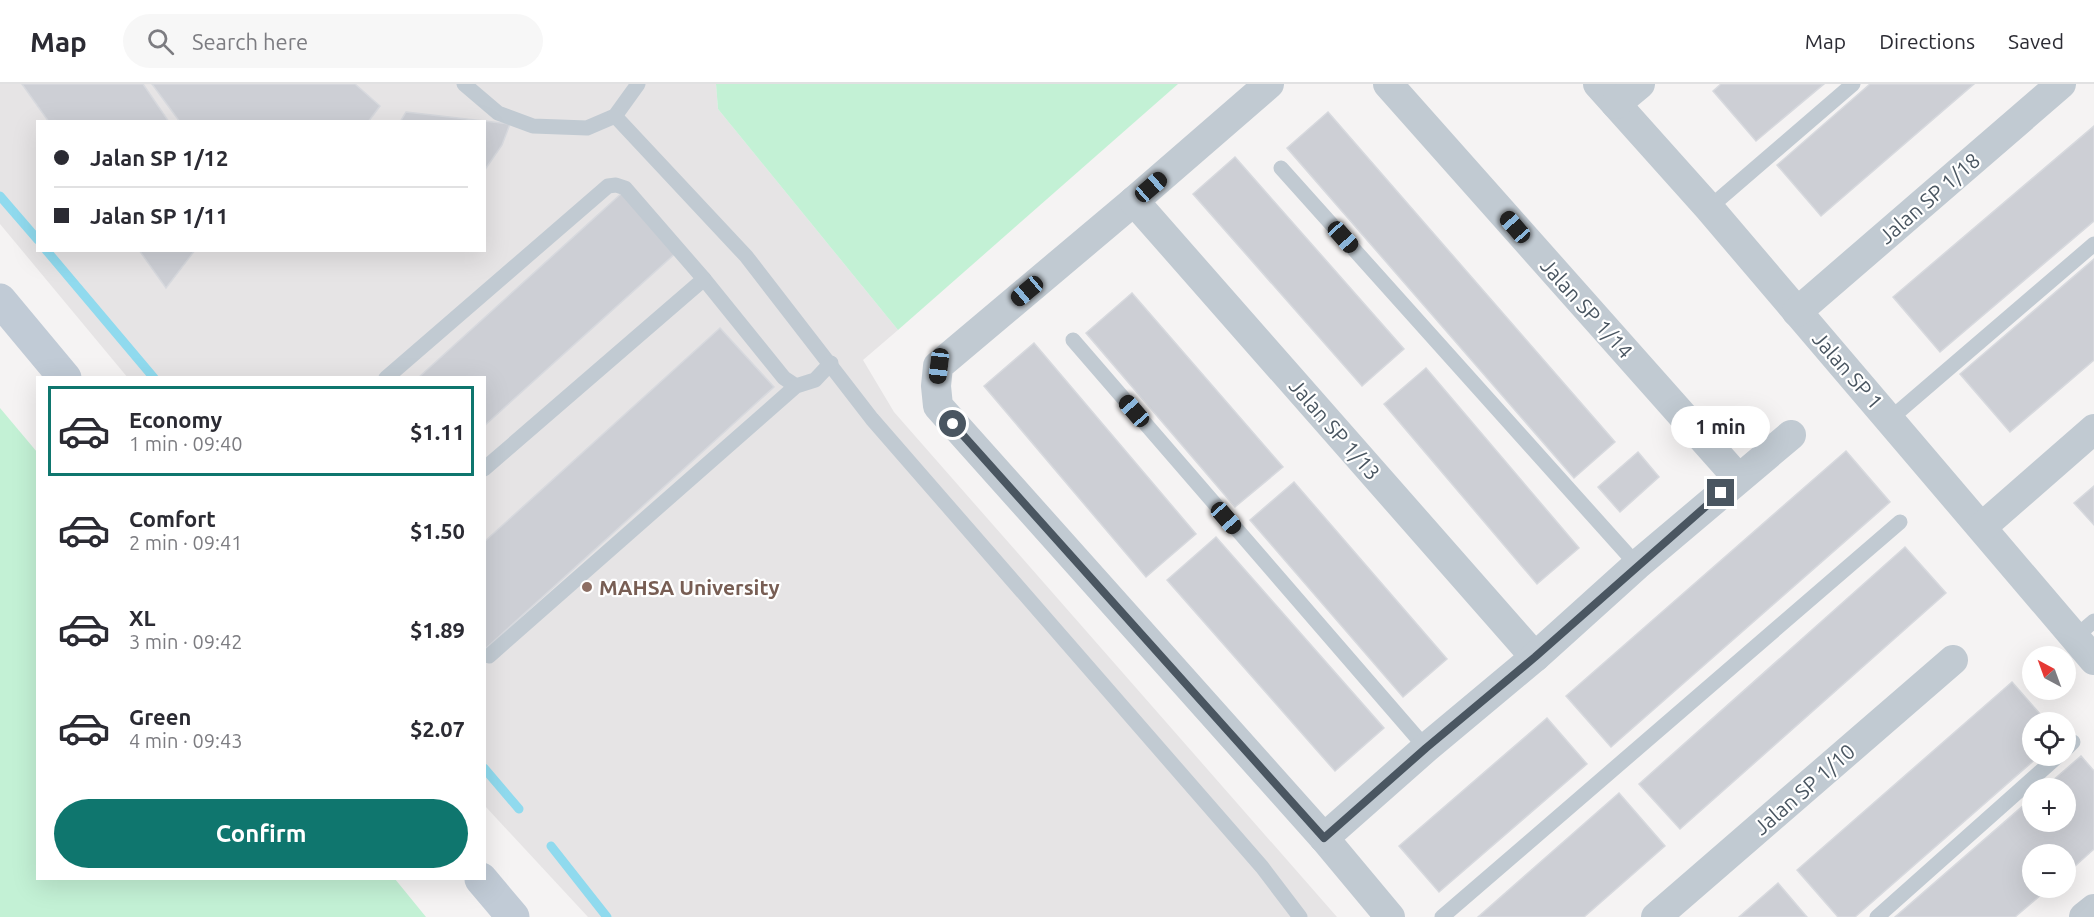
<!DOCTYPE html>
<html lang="en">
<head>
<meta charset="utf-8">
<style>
  body { margin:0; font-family:Ubuntu,sans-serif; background:#f7f7f7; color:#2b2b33; height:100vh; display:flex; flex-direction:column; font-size:22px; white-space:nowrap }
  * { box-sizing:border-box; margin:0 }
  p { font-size:20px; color:#7c7c81 }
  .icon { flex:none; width:33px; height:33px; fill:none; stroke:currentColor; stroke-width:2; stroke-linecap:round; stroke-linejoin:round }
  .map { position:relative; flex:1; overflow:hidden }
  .sheet { position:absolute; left:36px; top:292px; width:450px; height:504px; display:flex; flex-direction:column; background:#fff; border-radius:0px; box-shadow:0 6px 24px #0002 }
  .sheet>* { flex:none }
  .banner { position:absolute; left:36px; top:36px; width:450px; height:132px; border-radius:0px; box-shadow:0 6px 24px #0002; display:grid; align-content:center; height:132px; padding:0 18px; background:#fff }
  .needle { width:39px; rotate:319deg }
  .tools { position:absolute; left:2022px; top:562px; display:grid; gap:12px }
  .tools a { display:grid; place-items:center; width:54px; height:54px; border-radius:50%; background:#fff; box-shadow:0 6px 24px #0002; font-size:30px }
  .end { position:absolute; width:27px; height:27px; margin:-14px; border:8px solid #4a5661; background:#fff; box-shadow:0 0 0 3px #fff }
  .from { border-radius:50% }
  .bubble { position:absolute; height:42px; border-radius:21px; background:#fff; box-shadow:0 6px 24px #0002; font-size:20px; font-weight:700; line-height:42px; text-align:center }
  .car { position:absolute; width:18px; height:36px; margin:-18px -9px; border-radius:8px; box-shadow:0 0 4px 2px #0007; background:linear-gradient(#222 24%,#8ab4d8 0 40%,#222 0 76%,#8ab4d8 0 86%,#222 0) }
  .banner b { display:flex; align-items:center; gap:21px; height:57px; font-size:22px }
  .banner b+b { border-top:2px solid #e1e1e2 }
  .banner i { width:15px; height:15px; background:#2b2b33 }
  ul { padding:10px 0 0; list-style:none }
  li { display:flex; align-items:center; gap:18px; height:90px; margin:0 12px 9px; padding:0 6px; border:3px solid transparent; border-radius:0px }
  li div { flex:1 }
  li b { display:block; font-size:22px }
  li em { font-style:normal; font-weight:700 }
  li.current { border-color:#0f766e }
  li>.icon { width:54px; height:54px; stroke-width:1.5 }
  .primary-button { display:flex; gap:12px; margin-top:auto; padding:12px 18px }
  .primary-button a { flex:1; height:69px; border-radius:36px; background:#0f766e; color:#fff; font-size:24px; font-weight:700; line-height:69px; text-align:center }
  header { display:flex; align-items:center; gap:36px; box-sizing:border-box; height:84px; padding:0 30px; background:#fff; border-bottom:2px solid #e1e1e2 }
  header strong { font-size:28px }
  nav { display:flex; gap:33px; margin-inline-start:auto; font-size:21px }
  .search { width:420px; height:54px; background:#f7f7f7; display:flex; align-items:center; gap:15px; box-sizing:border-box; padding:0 21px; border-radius:33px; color:#7c7c81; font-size:22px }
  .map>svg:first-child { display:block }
  .education { fill:#e6e4e5; fill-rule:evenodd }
  .green { fill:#c3f1d5 }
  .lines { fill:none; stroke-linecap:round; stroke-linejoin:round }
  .stream { stroke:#90daee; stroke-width:9 }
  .building { fill:#cdcfd5; stroke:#d7d9de; stroke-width:1.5 }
  .lane { stroke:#c1cad2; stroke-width:15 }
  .street { stroke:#c1cad2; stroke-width:30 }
  .secondary { stroke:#c1cbd6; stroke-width:33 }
  .route { stroke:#4a5661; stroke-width:8 }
  .education-dot { fill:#8d6e63; stroke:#fff; stroke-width:2 }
  .labels { text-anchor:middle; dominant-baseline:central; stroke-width:4.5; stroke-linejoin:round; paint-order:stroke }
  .street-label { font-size:21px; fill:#4a5661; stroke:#fff }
  .education-label { font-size:21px; font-weight:bold; fill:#785e54; stroke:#fff; text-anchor:start }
</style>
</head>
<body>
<header>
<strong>Map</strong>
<div class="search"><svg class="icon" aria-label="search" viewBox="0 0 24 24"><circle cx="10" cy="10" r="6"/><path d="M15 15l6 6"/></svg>Search here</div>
<nav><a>Map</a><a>Directions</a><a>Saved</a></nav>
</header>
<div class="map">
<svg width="2094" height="833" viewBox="0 0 2094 833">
  <rect width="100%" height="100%" fill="#f5f3f3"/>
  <path class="education" d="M0,0H716L718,25L898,246L863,276L894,328L1337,833H588L485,722L484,294H128L0,140ZM38,38H484V166H38Z"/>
  <g class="green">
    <polygon points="716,0 1178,0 898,246 718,25"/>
    <polygon points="0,324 37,368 38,795 395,795 426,833 0,833"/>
  </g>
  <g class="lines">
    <g class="stream">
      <polyline points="0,112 38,156"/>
      <polyline points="46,166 154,294"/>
      <polyline points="484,684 519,725"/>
      <polyline points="551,762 607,833"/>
    </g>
  </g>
  <g class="building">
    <polygon points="22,0 143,0 169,38 49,38"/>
    <polygon points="152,0 355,0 380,22 368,38 180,38"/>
    <polygon points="1721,0 1824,0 1756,57 1713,7"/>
    <polygon points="1870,0 1974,0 1821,132 1777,81"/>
    <polygon points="406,28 510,40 502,61 484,87 484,38 400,38"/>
    <polygon points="1328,28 1615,358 1574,394 1287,64"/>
    <polygon points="2094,42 2094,137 1940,268 1893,213"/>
    <polygon points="1235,73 1404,265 1362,302 1193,110"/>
    <polygon points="623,108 678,167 484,342 484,294 418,294"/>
    <polygon points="139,166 195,166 166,204"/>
    <polygon points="2094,175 2094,276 2010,348 1960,290"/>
    <polygon points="1132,209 1283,383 1235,423 1086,249"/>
    <polygon points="720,244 774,303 484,566 484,458"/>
    <polygon points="1034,259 1196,450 1146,493 984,302"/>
    <polygon points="1426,284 1579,464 1537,500 1384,320"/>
    <polygon points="1846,367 1890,418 1611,663 1566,612"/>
    <polygon points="1638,368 1659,393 1620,428 1598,403"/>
    <polygon points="1294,398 1447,575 1403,613 1250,436"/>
    <polygon points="2094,402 2094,441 2074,419"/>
    <polygon points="1216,453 1384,644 1335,687 1167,496"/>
    <polygon points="1905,463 1946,509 1680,745 1639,700"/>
    <polygon points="2012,598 2048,639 2032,639 2032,672 2039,672 1855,833 1838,833 1797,786"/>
    <polygon points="1547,634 1587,680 1439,808 1399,762"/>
    <polygon points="2081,672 2094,687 2094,765 2066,790 2066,771 2032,771 2032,804 2049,804 2015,833 1895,833 2032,714 2032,738 2066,738 2066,705 2043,705"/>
    <polygon points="1619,709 1665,762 1584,833 1478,833"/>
    <polygon points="1778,799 1807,833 1739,833"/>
  </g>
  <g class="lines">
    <g class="lane">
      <polyline points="464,0 498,29 533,42 587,44 615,32 638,0"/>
      <polyline points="615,32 746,172 872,335 1262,783 1300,833"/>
      <polyline points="1281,84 1637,481"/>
      <polyline points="1709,124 1853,0"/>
      <polyline points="704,195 784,294 796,302"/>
      <polyline points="1073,256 1426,664"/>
      <polyline points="386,294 608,102 616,101 625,104 704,195 484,385"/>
      <polyline points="1890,335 2094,160"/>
      <polyline points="2074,554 2094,537"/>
      <polyline points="489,572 796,302 815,296 831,279"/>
      <polyline points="2066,665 2073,658"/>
      <polyline points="1442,833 1900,438"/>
      <polyline points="1877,833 2058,672"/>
    </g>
    <g class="street">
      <polyline points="1269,0 1134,117 938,282 936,302 938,322 1324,754 1390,833"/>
      <polyline points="1388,0 1738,394"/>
      <polyline points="1598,0 1709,124 2094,576"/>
      <polyline points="1616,20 1640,0"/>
      <polyline points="1134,117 1535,573"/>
      <polyline points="1797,228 2061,0"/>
      <polyline points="1982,443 2094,345"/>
      <polyline points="1324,754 1426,664 1535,573 1637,481 1791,351"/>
      <polyline points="1656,833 1953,576"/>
      <polyline points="2084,833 2094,825"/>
    </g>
    <g class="secondary">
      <polyline points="0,216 65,294"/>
      <polyline points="481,795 513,833"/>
    </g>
  </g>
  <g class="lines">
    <polyline class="route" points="953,340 1324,754 1426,664 1535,573 1721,409"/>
  </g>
  <circle class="education-dot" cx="587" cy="503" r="6"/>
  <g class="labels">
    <g class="street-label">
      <text transform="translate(1929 114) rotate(-41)">Jalan SP 1/18</text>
      <text transform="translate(1587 224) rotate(48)">Jalan SP 1/14</text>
      <text transform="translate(1848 286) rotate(49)">Jalan SP 1</text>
      <text transform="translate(1335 345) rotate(49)">Jalan SP 1/13</text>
      <text transform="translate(1804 705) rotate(-41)">Jalan SP 1/10</text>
    </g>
    <g class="education-label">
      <text x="599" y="503">MAHSA University</text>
    </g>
  </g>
</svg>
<div class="tools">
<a><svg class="needle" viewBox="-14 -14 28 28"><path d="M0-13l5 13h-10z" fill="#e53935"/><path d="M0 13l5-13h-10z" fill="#7c7c81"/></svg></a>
<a><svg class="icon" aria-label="locate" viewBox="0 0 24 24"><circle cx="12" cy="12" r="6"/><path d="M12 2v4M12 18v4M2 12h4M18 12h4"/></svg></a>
<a>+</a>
<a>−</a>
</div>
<i class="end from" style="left:953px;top:340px"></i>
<i class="end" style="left:1721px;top:409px"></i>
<div class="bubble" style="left:1671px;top:322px;width:99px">1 min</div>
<i class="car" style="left:1151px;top:103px;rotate:49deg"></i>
<i class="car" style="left:1515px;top:143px;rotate:319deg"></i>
<i class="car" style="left:1343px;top:153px;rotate:138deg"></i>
<i class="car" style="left:1027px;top:207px;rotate:230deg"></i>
<i class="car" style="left:939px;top:282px;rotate:187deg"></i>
<i class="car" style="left:1134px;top:327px;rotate:319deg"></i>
<i class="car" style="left:1226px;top:434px;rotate:139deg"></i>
<div class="banner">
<b><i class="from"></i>Jalan SP 1/12</b>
<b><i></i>Jalan SP 1/11</b>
</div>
<section class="sheet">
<ul>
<li class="current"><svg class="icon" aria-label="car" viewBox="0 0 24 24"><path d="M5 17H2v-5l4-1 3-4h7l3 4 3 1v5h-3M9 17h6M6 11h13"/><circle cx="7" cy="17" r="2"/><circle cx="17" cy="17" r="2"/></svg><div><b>Economy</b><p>1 min · 09:40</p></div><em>$1.11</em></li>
<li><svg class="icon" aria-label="car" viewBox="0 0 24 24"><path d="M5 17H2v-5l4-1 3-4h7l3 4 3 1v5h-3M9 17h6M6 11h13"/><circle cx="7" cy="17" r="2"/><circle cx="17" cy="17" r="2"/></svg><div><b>Comfort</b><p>2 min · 09:41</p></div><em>$1.50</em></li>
<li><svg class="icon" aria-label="car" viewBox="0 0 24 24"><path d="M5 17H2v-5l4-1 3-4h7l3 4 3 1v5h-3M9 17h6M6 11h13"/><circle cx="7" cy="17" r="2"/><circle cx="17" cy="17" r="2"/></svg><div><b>XL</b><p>3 min · 09:42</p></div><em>$1.89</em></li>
<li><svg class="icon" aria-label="car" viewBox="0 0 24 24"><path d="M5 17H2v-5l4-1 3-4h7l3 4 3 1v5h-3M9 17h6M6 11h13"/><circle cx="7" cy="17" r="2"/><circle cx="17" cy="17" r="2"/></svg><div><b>Green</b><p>4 min · 09:43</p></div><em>$2.07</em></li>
</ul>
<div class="primary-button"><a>Confirm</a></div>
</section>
</div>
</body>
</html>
